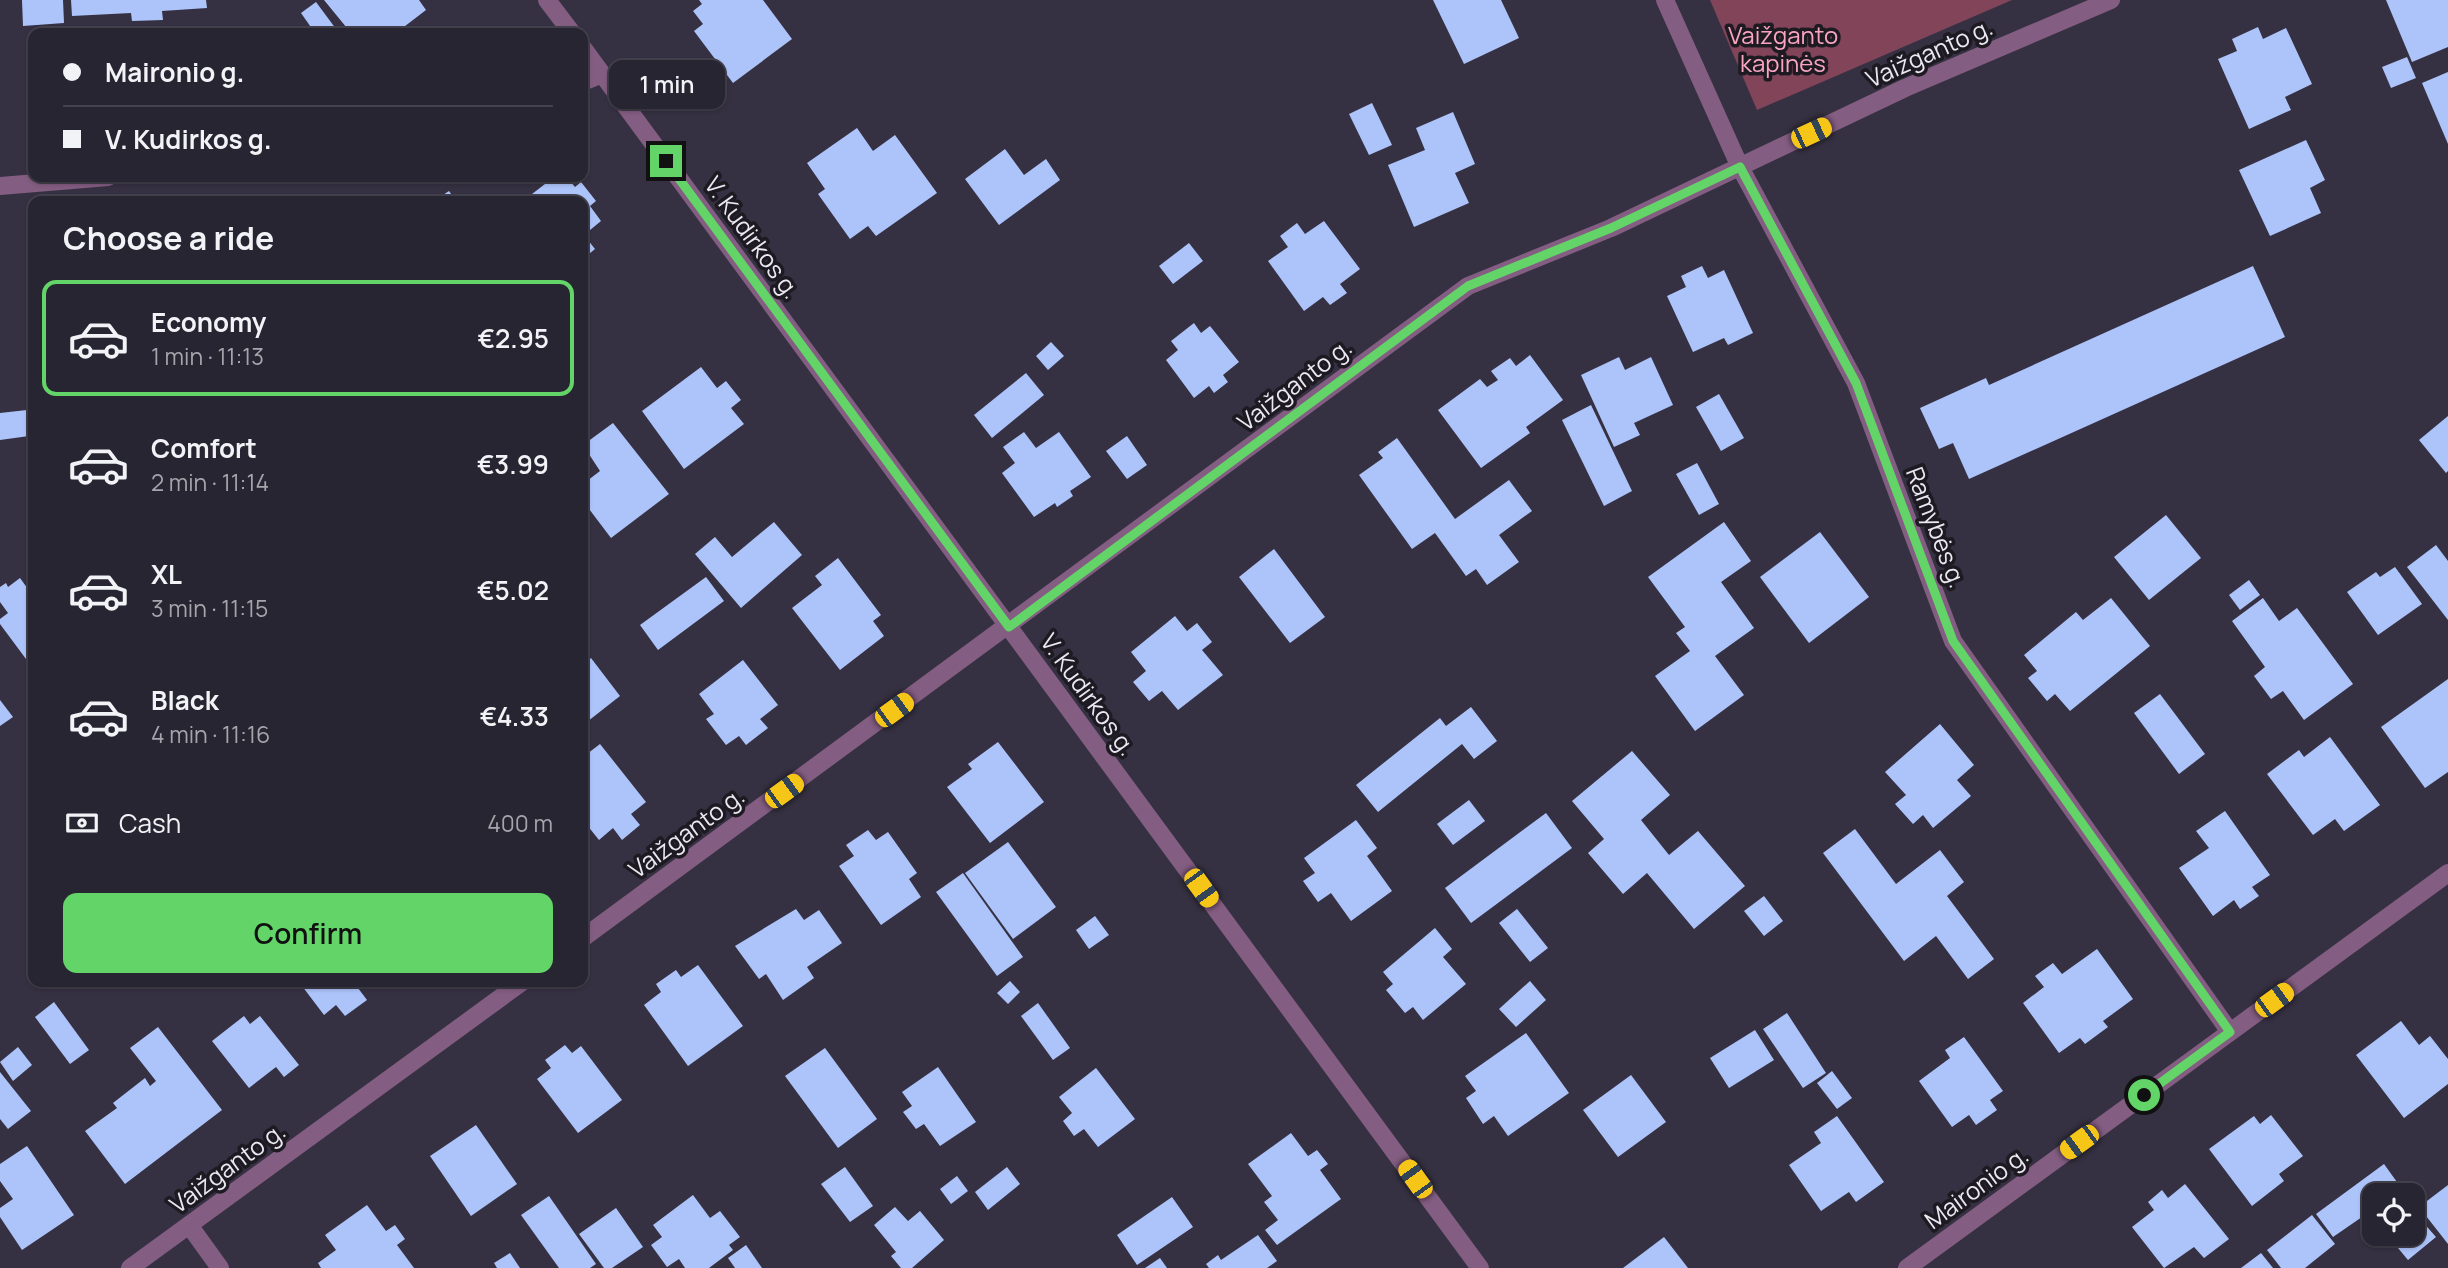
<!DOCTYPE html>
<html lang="en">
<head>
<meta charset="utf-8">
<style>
  body { margin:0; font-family:Manrope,sans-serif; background:#302d3a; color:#f1f3f6; height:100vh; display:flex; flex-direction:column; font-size:26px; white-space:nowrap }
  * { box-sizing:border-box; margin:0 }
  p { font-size:23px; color:#a5a5ac }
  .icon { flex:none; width:38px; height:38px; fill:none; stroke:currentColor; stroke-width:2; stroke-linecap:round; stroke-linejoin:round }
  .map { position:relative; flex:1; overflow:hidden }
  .panel { position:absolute; left:28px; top:196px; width:560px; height:791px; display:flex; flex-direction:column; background:#282532; border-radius:14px; box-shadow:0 2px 5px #0004,0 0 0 2px #44424d }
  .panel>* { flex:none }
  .banner { position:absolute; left:28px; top:28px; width:560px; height:154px; border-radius:14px; box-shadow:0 2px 5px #0004,0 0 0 2px #44424d; display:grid; align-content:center; height:154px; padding:0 35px; background:#282532 }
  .fabs { position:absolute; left:2362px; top:1183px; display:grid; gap:14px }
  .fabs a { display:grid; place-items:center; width:63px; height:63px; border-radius:14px; background:#282532; box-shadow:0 2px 5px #0004,0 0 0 2px #44424d; font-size:35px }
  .end { position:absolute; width:32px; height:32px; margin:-16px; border:9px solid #63d468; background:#111; box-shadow:0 0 0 4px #111 }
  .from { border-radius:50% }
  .bubble { position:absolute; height:49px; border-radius:14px; background:#282532; box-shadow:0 2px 5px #0004,0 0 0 2px #44424d; font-size:23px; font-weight:600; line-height:49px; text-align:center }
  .car { position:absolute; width:21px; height:42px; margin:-21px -10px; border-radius:9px; box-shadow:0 0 5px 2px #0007; background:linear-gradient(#f5c518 24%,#345 0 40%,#f5c518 0 76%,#345 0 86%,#f5c518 0) }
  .banner b { display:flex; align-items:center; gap:24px; height:66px; font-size:26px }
  .banner b+b { border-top:2px solid #44424d }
  .banner i { width:18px; height:18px; background:#f1f3f6 }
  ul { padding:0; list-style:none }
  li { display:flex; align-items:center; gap:21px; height:116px; margin:0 14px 10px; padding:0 21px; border:4px solid transparent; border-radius:14px }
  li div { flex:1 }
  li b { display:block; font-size:26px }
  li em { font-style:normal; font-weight:600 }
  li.selected { border-color:#63d468 }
  li>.icon { width:63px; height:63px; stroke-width:1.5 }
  h2 { padding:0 35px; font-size:32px; line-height:84px }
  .pay { display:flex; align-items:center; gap:18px; height:77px; padding:0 35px; font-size:26px }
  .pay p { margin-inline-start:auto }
  .button { display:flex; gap:14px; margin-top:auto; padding:14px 35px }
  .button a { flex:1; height:80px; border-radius:14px; background:#63d468; color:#111; font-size:28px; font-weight:600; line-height:80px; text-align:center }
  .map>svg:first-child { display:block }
  .green { fill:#814459 }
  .building { fill:#adc4fb }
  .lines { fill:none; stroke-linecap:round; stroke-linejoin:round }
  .minor { stroke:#845d82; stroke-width:18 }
  .tertiary { stroke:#845d82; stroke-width:18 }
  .route { stroke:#63d468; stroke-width:9 }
  .labels { text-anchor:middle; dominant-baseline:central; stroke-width:7; stroke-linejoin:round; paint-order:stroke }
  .park-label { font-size:24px; fill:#faa5c0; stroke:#1d1a22 }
  .street-label { font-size:24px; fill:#ebe8f3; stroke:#1d1a22 }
</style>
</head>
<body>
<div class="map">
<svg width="2448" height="1268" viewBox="0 0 2448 1268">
  <rect width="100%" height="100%" fill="#363142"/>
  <polygon class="green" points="1710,0 2012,0 1757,110"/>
  <g class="building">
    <polygon points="22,0 63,0 64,23 23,26"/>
    <polygon points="71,0 206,0 207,8 162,11 163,20 132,21 131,13 72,16"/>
    <polygon points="324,0 419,0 426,10 396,33 373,33 368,26 359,33 351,33"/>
    <polygon points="699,0 763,0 792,39 733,83 694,31 703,24 693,11 702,4"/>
    <polygon points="1433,0 1501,0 1519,38 1464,64"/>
    <polygon points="2386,0 2448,0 2448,47 2412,62"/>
    <polygon points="316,2 339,33 315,33 301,13"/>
    <polygon points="2258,27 2263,39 2286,28 2312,84 2285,97 2291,110 2249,129 2218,59 2237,51 2232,39"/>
    <polygon points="2407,57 2416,78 2391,88 2382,67"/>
    <polygon points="2448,72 2448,144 2422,83"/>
    <polygon points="1372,103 1392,145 1369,155 1349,114"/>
    <polygon points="1453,112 1475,164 1455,173 1469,203 1414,227 1388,165 1425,150 1416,128"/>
    <polygon points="857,128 873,151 895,135 937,193 876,236 868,226 850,239 818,194 825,189 807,163"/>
    <polygon points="2306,140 2325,180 2310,188 2321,213 2270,236 2239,170"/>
    <polygon points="1005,149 1024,175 1046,159 1060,180 999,225 965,179"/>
    <polygon points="554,177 567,177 575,187 581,182 596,201 590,206 601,221 584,235 595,249 583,259 583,201 523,201"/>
    <polygon points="449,191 456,201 434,201"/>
    <polygon points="1324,221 1360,269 1340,284 1347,293 1330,305 1323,297 1304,311 1268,261 1288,247 1280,236 1297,223 1305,234"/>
    <polygon points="1189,243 1203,261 1173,284 1159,266"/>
    <polygon points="1702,266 1708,278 1724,270 1753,333 1728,345 1724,338 1693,352 1667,296 1686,287 1681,276"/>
    <polygon points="2253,266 2285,337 1969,479 1953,443 1939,449 1920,408 1986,378 1989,385"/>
    <polygon points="1194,323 1201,333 1210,326 1239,362 1223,375 1228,382 1214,393 1209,386 1194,398 1166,360 1178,350 1171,341"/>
    <polygon points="1051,342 1064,356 1048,370 1036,356"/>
    <polygon points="1530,355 1563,400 1526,427 1530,433 1481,468 1438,410 1480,379 1487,387 1498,380 1491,371 1510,358 1516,366"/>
    <polygon points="1619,357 1625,370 1651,357 1673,405 1634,423 1640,435 1614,447 1581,375"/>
    <polygon points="701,367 717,388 726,381 741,400 731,408 744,424 684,469 642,411"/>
    <polygon points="1026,373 1044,395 992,438 974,415"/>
    <polygon points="1719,394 1744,438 1721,451 1696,407"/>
    <polygon points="1591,405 1632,491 1604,506 1562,420"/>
    <polygon points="27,410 29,436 0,440 0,413"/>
    <polygon points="2448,416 2448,471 2446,473 2419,440"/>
    <polygon points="613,423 669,494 611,538 583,501 583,484 600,471 583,445"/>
    <polygon points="1024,432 1036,448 1059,432 1091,477 1070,491 1073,496 1057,507 1055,503 1034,517 1002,473 1015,463 1003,447"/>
    <polygon points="1127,436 1147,465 1127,479 1106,451"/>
    <polygon points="1397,438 1455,519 1509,480 1532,511 1499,535 1519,562 1487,585 1476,569 1466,576 1435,533 1412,549 1359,475 1383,458 1378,452"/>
    <polygon points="1697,463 1719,504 1699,515 1676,474"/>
    <polygon points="2166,515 2201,558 2149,600 2114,557"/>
    <polygon points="774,522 802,555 741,608 695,554 715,537 732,557"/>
    <polygon points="1724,522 1751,561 1721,582 1754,628 1715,656 1744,695 1695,731 1655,676 1690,651 1676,633 1685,627 1648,577"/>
    <polygon points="1820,532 1869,597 1809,643 1760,577"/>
    <polygon points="2436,545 2448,561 2448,620 2407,567"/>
    <polygon points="1274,549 1325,617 1290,643 1239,577"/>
    <polygon points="838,558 881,615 873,621 884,636 840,670 792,608 822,585 815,576"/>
    <polygon points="2395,567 2422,604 2378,635 2347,592 2376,572 2380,577"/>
    <polygon points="706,577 724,601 658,650 640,625"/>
    <polygon points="20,578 33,596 33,654 26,659 0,624 0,619 8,613 0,602 0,587 6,583 8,587"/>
    <polygon points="2249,580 2260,595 2240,610 2229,595"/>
    <polygon points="2111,598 2150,646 2070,711 2055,694 2047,701 2028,678 2037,671 2024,655 2076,612 2083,620"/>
    <polygon points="2263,598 2279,621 2297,608 2353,684 2304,720 2283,691 2271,699 2254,676 2265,667 2232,621"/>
    <polygon points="1175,616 1187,631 1197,623 1212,642 1202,650 1223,675 1178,710 1162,691 1149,701 1133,682 1146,671 1131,652"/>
    <polygon points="591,658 620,696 583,725 583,665"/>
    <polygon points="743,660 778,705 760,719 768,728 746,745 739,736 726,745 706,719 714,714 699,694"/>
    <polygon points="2448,679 2448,772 2425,788 2381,727"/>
    <polygon points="2160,694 2205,754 2179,774 2134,713"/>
    <polygon points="0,700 13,717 0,726"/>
    <polygon points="1471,707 1497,741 1474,759 1462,744 1378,812 1356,785 1440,718 1446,726"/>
    <polygon points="1940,724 1974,765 1957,780 1971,796 1933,828 1923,815 1913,824 1895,804 1906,795 1885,772"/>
    <polygon points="2330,737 2380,805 2344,831 2335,819 2313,835 2267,774 2299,750 2304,757"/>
    <polygon points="998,742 1044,802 990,843 947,787 972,769 968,764"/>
    <polygon points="600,744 646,802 631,814 640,825 622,840 613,828 599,840 583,820 583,757"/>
    <polygon points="1632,751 1670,795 1641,820 1669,855 1698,831 1745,886 1694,929 1647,873 1623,894 1588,853 1604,839 1572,801"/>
    <polygon points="1469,800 1485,821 1453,845 1437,824"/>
    <polygon points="2225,811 2270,875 2252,887 2259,896 2240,909 2234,900 2213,916 2179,868 2209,848 2196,831"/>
    <polygon points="1546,813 1572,848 1471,923 1445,888"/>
    <polygon points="1356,820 1377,848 1367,856 1392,891 1351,921 1331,893 1318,902 1303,881 1315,873 1304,858"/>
    <polygon points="1855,829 1896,884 1940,850 1964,882 1947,896 1994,959 1968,979 1936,936 1904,961 1823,853"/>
    <polygon points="868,830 876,840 888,832 917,873 909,879 921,897 881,925 839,866 854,856 846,845"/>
    <polygon points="1008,842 1056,907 1013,939 965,873"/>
    <polygon points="963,873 1023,957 997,976 936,892"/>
    <polygon points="1764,896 1783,921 1764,936 1744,911"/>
    <polygon points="796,909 804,920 819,910 842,943 807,967 814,978 783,1000 766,974 759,979 735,946"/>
    <polygon points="1517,909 1548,948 1530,962 1499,923"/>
    <polygon points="1095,916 1109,935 1089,949 1076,930"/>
    <polygon points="1435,928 1452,949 1443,957 1466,984 1423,1020 1413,1007 1405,1013 1386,990 1393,984 1383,972"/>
    <polygon points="2097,949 2133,999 2103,1021 2108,1027 2085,1044 2080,1038 2059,1053 2023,1003 2044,987 2035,976 2053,963 2062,974"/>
    <polygon points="698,965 743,1026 688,1066 644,1005 661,992 656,984 676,970 681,977"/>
    <polygon points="1010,981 1020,992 1008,1004 997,993"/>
    <polygon points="1530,981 1546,1000 1516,1027 1499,1009"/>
    <polygon points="299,982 366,982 358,988 367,1000 345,1016 336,1005 324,1015"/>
    <polygon points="54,1002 89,1050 70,1064 35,1017"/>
    <polygon points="1038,1003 1070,1048 1053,1060 1021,1016"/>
    <polygon points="1787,1013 1826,1073 1803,1088 1763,1029"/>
    <polygon points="244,1016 250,1024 260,1016 299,1065 284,1077 276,1067 249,1088 212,1041"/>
    <polygon points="2401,1021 2419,1045 2430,1036 2448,1059 2448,1084 2404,1118 2356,1055"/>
    <polygon points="158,1027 222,1110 125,1184 85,1131 117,1108 113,1103 145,1078 150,1086 156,1081 130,1048"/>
    <polygon points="1755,1030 1774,1060 1729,1088 1710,1058"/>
    <polygon points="1526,1033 1569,1093 1508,1136 1494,1116 1483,1124 1466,1098 1476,1091 1465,1076"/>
    <polygon points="1964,1037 2003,1091 1990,1100 1997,1110 1976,1125 1969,1115 1952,1127 1919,1081 1950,1058 1945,1050"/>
    <polygon points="565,1045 572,1053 581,1046 622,1100 578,1133 537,1079 551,1068 545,1060"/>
    <polygon points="18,1047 32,1065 13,1081 0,1062"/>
    <polygon points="825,1048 877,1119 838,1148 785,1076"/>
    <polygon points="938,1067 976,1122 940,1146 924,1124 916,1129 903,1112 912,1106 902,1092"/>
    <polygon points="1096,1068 1135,1119 1098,1147 1084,1129 1074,1136 1063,1121 1072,1113 1059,1097"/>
    <polygon points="1832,1071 1852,1098 1837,1109 1817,1083"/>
    <polygon points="0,1072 31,1111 8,1129 0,1119"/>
    <polygon points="1631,1075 1666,1122 1618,1157 1583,1110"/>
    <polygon points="2271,1115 2303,1156 2279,1174 2284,1181 2252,1206 2209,1149 2254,1116 2260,1124"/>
    <polygon points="1837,1116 1884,1182 1856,1202 1849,1192 1821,1211 1789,1165 1821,1143 1814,1132"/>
    <polygon points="476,1125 517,1184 471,1216 430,1156"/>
    <polygon points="1291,1133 1308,1156 1317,1150 1328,1164 1320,1170 1341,1199 1277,1245 1265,1230 1278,1220 1264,1202 1272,1196 1248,1164"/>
    <polygon points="27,1146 74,1215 22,1250 0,1217 0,1208 13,1199 0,1181 0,1164"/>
    <polygon points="2384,1164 2402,1189 2393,1195 2375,1195 2375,1208 2333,1237 2316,1214"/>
    <polygon points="845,1167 873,1206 850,1222 821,1184"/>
    <polygon points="1007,1167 1020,1184 988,1210 975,1192"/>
    <polygon points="957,1176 968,1191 951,1204 940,1189"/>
    <polygon points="2185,1184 2229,1239 2204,1258 2194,1247 2164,1268 2132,1227 2154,1210 2148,1202 2162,1190 2168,1198"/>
    <polygon points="2448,1185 2448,1244 2419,1207"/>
    <polygon points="693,1195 710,1218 720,1211 740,1237 729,1245 733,1250 709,1268 685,1268 679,1259 667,1267 651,1245 662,1237 653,1225"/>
    <polygon points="549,1196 596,1264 590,1268 559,1268 521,1215"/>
    <polygon points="1172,1197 1193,1227 1137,1265 1117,1235"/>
    <polygon points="367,1205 386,1231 395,1225 405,1239 397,1245 414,1268 321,1268 318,1263 336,1250 325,1235"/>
    <polygon points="895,1207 908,1221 920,1211 944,1240 912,1268 901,1268 891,1256 896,1252 874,1225"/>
    <polygon points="616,1208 643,1247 612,1268 604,1268 579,1234"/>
    <polygon points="2312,1215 2335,1244 2305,1268 2281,1268 2267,1250"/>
    <polygon points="2421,1220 2436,1237 2408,1260 2393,1242 2404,1234 2413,1234 2413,1226"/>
    <polygon points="1258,1235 1277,1261 1267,1268 1209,1268 1206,1264 1218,1255 1221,1260"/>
    <polygon points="1664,1237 1688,1268 1623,1268"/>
    <polygon points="746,1245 762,1268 735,1268 728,1258"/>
    <polygon points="510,1253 520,1268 497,1268 494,1263"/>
    <polygon points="2261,1253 2273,1268 2241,1268"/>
    <polygon points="1160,1258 1167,1268 1145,1268"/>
  </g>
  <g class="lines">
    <g class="minor">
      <polyline points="1665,0 1740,167 1856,383 1953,641 2230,1032"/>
      <polyline points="583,82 602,74"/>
      <polyline points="0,186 108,177"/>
      <polyline points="583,938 1468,286 1611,228 1905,88 2111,0"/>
      <polyline points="189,1225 220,1268"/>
      <polyline points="130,1268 522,982"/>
      <polyline points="1907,1268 2448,873"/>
    </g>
    <g class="tertiary">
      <polyline points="547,0 572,33"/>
      <polyline points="583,48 1480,1268"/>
    </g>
  </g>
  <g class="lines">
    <polyline class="route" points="666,161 1009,627 1468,286 1611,228 1740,167 1856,383 1953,641 2230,1032 2144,1095"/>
  </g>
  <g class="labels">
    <g class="park-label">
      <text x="1783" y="34">Vaižganto<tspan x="1783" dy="28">kapinės</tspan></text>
    </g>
    <g class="street-label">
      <text transform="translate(1929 52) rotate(-24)">Vaižganto g.</text>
      <text transform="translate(753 237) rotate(54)">V. Kudirkos g.</text>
      <text transform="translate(1294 384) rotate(-37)">Vaižganto g.</text>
      <text transform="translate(1937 527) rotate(69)">Ramybės g.</text>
      <text transform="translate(1089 694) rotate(54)">V. Kudirkos g.</text>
      <text transform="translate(686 832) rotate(-36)">Vaižganto g.</text>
      <text transform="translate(227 1167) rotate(-36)">Vaižganto g.</text>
      <text transform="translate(1976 1187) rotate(-36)">Maironio g.</text>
    </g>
  </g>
</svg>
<div class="fabs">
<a><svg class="icon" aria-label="locate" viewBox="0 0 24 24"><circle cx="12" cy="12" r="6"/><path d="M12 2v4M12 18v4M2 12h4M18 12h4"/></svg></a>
</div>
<i class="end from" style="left:2144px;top:1095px"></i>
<i class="end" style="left:666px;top:161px"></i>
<div class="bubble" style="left:609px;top:60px;width:116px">1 min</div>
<i class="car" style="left:1811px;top:133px;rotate:65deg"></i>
<i class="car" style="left:894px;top:710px;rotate:54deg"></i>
<i class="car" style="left:784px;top:791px;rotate:54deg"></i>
<i class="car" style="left:1201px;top:888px;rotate:144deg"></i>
<i class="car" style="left:2274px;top:1000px;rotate:54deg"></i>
<i class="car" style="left:2079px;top:1142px;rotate:234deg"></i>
<i class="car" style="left:1415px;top:1179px;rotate:324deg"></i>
<div class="banner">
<b><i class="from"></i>Maironio g.</b>
<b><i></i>V. Kudirkos g.</b>
</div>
<section class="panel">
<h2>Choose a ride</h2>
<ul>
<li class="selected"><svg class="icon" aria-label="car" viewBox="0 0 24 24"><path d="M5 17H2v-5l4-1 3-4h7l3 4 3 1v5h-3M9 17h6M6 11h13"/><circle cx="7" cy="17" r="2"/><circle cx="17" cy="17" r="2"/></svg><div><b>Economy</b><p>1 min · 11:13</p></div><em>€2.95</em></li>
<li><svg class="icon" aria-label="car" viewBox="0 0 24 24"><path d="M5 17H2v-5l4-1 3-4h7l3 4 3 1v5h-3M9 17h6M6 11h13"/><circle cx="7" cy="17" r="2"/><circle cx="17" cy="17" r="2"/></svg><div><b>Comfort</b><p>2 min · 11:14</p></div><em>€3.99</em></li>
<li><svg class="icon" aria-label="car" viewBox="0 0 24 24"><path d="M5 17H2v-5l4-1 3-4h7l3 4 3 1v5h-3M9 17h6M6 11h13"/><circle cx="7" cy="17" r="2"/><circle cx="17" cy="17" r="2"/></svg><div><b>XL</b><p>3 min · 11:15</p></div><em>€5.02</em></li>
<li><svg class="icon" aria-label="car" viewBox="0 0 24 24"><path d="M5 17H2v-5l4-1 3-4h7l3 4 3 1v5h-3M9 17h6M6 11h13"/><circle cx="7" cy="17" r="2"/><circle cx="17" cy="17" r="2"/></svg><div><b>Black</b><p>4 min · 11:16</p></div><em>€4.33</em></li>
</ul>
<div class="pay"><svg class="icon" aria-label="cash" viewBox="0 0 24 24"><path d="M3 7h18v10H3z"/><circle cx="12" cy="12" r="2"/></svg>Cash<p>400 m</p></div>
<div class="button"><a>Confirm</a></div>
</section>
</div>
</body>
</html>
